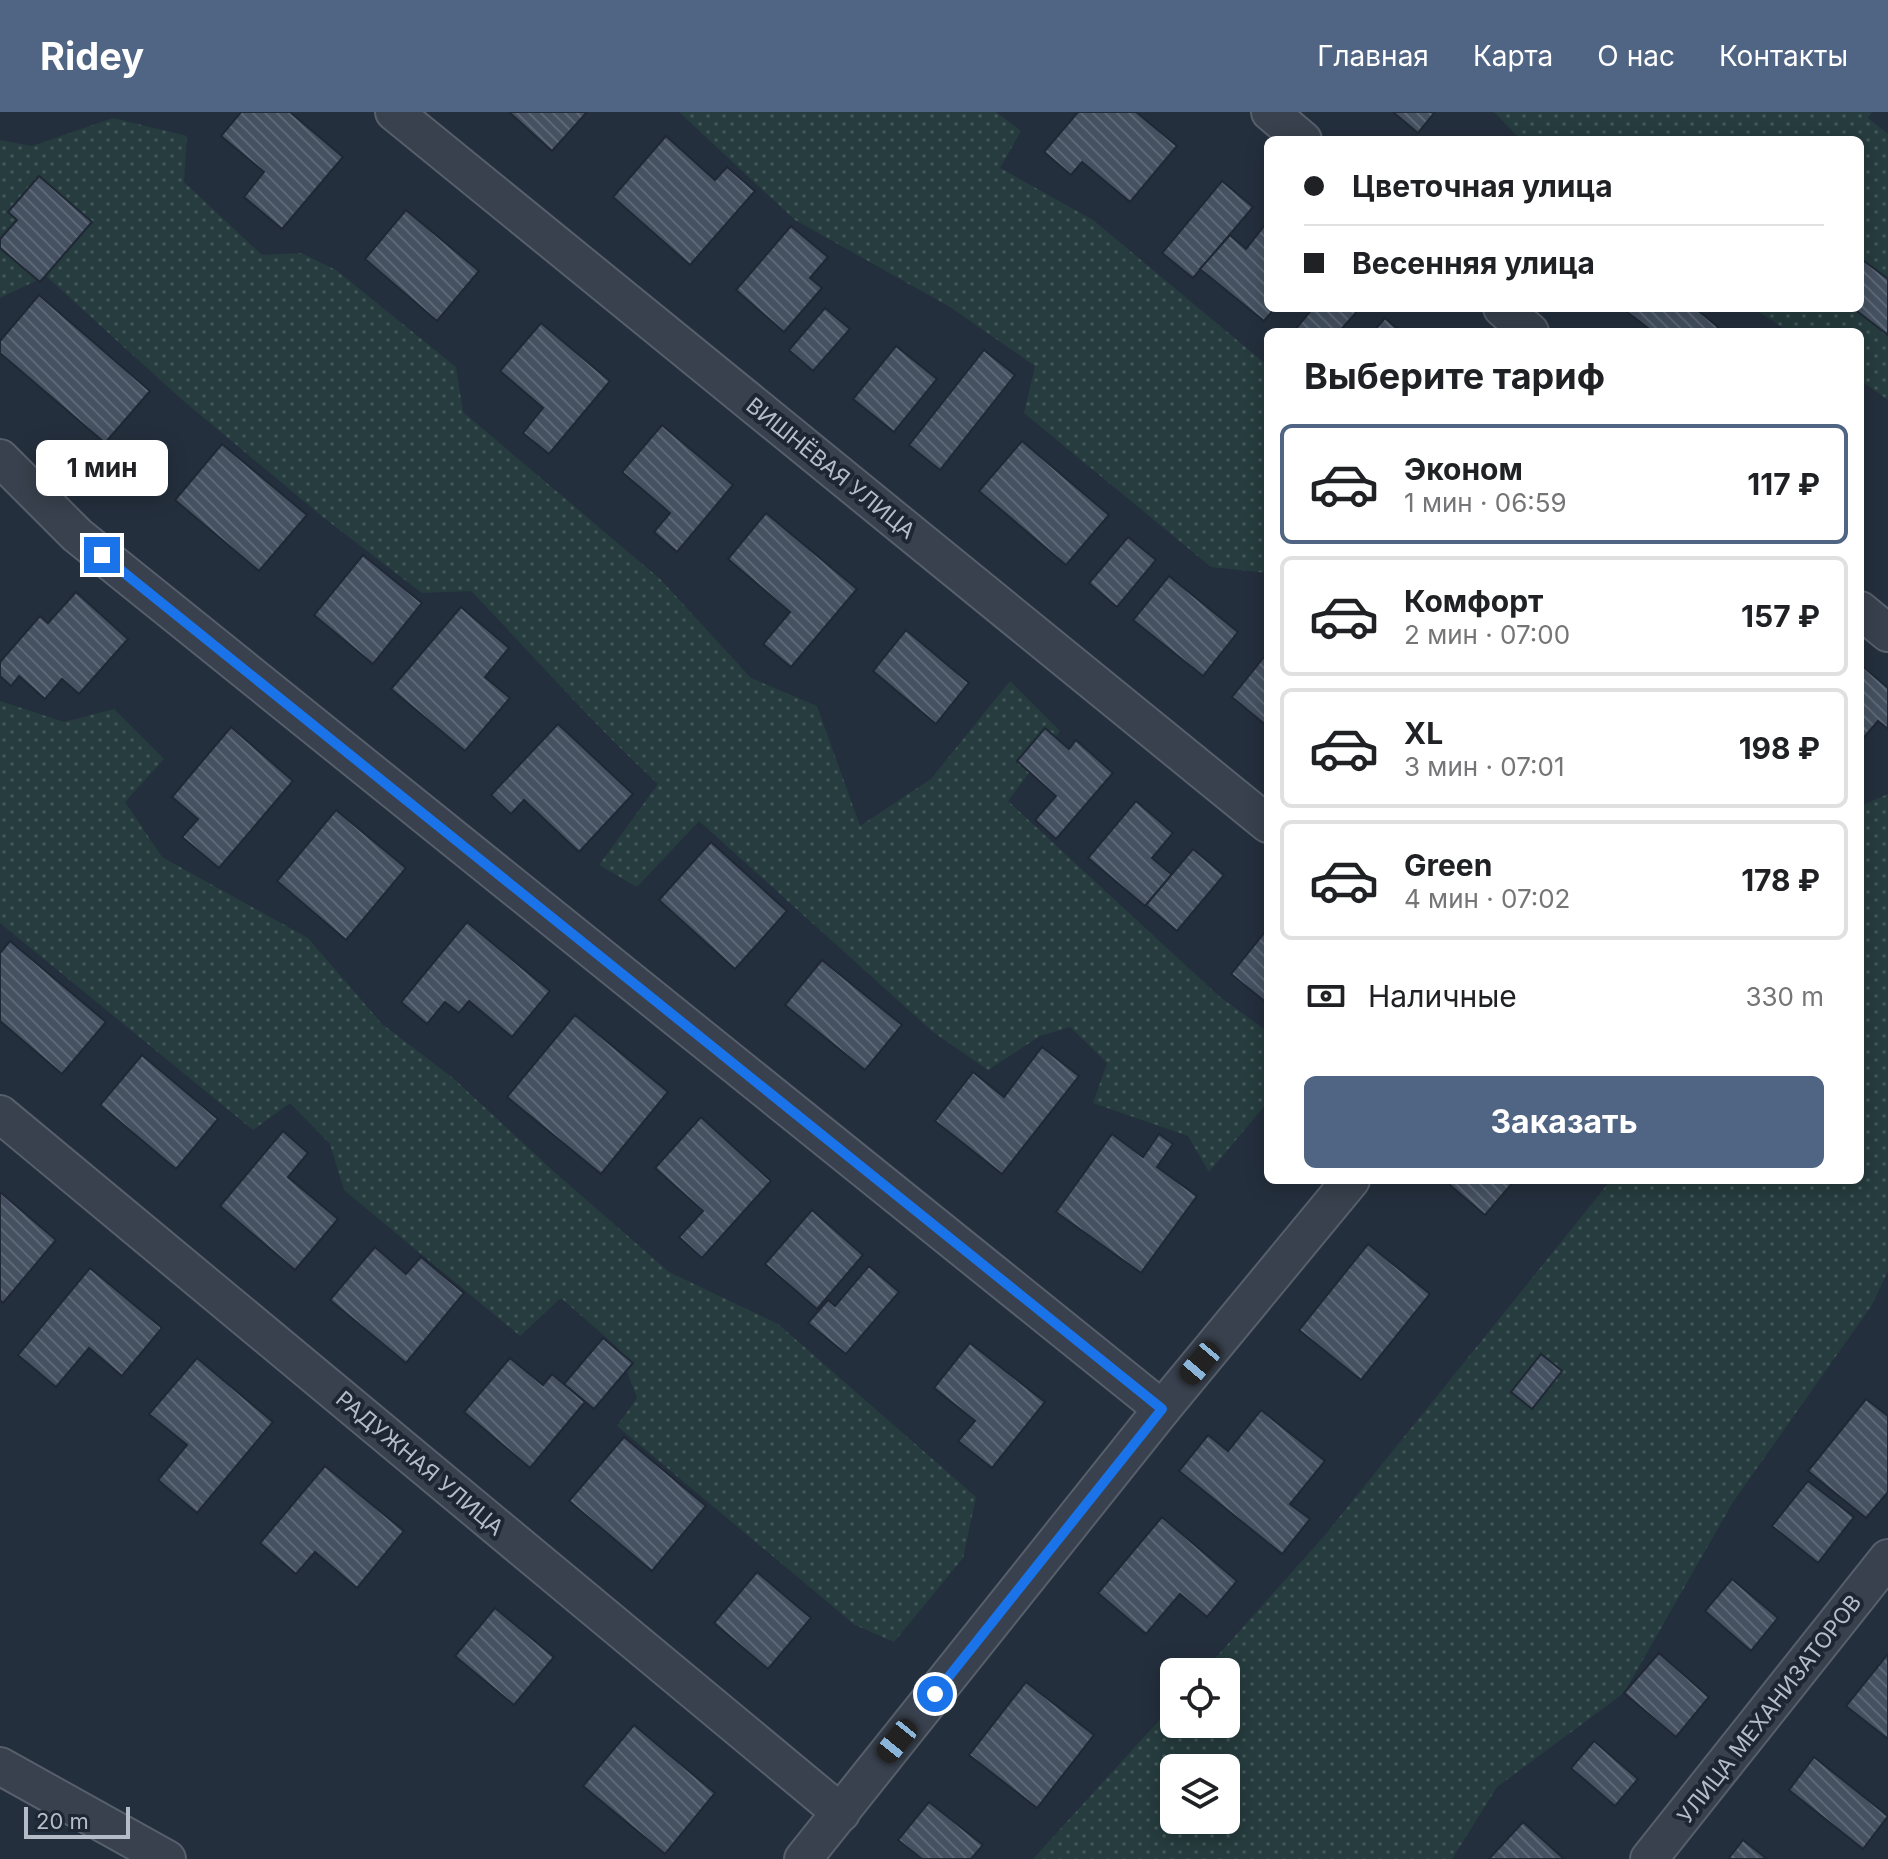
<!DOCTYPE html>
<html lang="ru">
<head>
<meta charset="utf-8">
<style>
  body { margin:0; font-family:Inter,sans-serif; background:#f2f2f2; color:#202124; height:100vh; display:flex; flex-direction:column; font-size:30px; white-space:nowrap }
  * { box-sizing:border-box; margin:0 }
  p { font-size:26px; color:#757577 }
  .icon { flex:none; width:44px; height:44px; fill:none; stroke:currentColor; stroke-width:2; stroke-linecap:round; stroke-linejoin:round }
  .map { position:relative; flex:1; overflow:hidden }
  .sheet { position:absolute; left:1264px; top:216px; width:600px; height:856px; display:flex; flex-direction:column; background:#fff; border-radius:12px; box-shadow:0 4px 20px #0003 }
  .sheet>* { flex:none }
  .top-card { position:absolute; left:1264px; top:24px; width:600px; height:176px; border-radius:12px; box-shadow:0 4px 20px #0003; display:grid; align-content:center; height:176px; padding:0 40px; background:#fff }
  .tools { position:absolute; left:1160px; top:1546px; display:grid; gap:16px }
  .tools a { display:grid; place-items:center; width:80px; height:80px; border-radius:12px; background:#fff; box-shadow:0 4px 20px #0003; font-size:40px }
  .scale { position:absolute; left:24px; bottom:20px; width:106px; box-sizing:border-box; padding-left:8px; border:4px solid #b4bcc8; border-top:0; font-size:22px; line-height:28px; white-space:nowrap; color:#b4bcc8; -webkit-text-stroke:6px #1d2632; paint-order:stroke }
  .end { position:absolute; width:36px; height:36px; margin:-18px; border:10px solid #1a73e8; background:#fff; box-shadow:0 0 0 4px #fff }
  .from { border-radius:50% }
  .bubble { position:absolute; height:56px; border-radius:12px; background:#fff; box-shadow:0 4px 20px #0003; font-size:26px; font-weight:700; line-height:56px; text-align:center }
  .car { position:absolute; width:24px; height:48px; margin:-24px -12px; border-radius:10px; box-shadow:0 0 6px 2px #0007; background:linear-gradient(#222 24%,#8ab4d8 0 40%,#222 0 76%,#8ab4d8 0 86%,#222 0) }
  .top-card b { display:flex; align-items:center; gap:28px; height:76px; font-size:30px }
  .top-card b+b { border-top:2px solid #e0e0e0 }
  .top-card i { width:20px; height:20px; background:#202124 }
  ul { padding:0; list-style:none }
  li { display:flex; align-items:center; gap:24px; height:120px; margin:0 16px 12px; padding:0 24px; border:4px solid #e0e0e0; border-radius:12px }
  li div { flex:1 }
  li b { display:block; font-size:30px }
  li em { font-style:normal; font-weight:700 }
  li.current { border-color:#506483 }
  li>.icon { width:72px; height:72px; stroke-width:1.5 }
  h2 { padding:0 40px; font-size:36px; line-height:96px }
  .pay { display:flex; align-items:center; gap:20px; height:88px; padding:0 40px; font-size:30px }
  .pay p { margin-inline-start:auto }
  .button { display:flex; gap:16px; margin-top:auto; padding:16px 40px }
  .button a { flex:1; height:92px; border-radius:12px; background:#506483; color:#fff; font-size:32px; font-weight:700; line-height:92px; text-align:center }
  header { display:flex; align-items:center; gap:48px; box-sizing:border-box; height:112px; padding:0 40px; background:#506483; color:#fff }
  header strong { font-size:38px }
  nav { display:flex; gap:44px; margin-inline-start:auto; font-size:28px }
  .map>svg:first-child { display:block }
  .park { fill:url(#park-dots); fill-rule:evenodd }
  .building { fill:url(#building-back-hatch); stroke:#1f2834; stroke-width:2 }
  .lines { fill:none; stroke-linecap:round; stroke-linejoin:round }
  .minor-casing { stroke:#565f6b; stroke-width:40 }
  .minor { stroke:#38414d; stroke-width:36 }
  .route { stroke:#1a73e8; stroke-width:10 }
  .labels { text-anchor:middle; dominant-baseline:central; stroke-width:8; stroke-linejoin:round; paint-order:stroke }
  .street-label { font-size:22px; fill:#b4bcc8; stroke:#1d2632 }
</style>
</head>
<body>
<header>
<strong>Ridey</strong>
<nav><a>Главная</a><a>Карта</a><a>О нас</a><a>Контакты</a></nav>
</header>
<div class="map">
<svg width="1888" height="1747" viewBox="0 0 1888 1747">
  <defs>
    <pattern id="park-dots" width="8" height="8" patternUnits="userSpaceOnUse" patternTransform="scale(2)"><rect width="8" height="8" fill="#263c3e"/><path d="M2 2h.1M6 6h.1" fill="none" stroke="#435658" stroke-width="1.8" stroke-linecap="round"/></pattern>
    <pattern id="building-back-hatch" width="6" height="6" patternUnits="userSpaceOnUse" patternTransform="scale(2)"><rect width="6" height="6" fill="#455161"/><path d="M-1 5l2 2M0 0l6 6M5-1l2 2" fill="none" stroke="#5d6876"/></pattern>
  </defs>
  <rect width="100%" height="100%" fill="#242f3d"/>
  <g class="park">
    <polygon points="679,0 996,0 1021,19 1000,56 1093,108 1268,254 1268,461 1211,455 1024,301 1035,254 950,195 795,108"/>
    <polygon points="1494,0 1872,0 1868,6 1888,22 1888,288 1860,268 1860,220 1789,220 1753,196 1860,196 1860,28 1521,28"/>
    <path d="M113,6L187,24L184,70L262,143L301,141L336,158L456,255L463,300L660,467L751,566L817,594L860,714L931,667L1010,569L1060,619L1008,689L1220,885L1268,920V990L1209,1060L1188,1024L1093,991L1107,951L1070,915L1040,924L988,958L933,920L699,709L637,775L599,753L658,672C592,611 533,543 471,479L422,481L324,406L180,286L46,164L0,186V28L32,34Z"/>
    <polygon points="0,589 64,610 114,597 164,647 125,690 162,745 308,826 382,912 453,966 551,1057 669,1160 778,1212 976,1385 963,1446 894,1530 855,1513 617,1314 637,1286 618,1236 561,1186 520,1224 344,1078 330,1032 290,991 253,1018 0,811"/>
    <path d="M1888,682V1159L1872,1193L1733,1390L1624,1581L1497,1675L1452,1747H1033L1174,1592V1612H1226V1560H1203L1325,1423L1611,1068H1860V694ZM1174,1656H1226V1708H1174Z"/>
  </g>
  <g class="building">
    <polygon points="241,0 290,0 343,45 282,117 244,85 264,60 221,24"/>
    <polygon points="509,0 587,0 552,39"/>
    <polygon points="1078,0 1136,0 1177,34 1130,90 1082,50 1071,63 1044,40"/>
    <polygon points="1393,0 1435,0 1418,21"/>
    <polygon points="666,24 715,68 727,55 755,79 690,153 613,85"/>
    <polygon points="39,64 92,110 40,170 0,136 0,127 17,108 8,100"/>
    <polygon points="1222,69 1253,95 1193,166 1162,141"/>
    <polygon points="406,98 479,159 437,209 365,147"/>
    <polygon points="1268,109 1268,196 1275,196 1264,209 1200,157 1230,123 1246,137"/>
    <polygon points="791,114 828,145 810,166 822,176 784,220 736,178"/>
    <polygon points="1864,149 1888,167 1888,223 1853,196 1860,196 1860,155"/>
    <polygon points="39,183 150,279 105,331 0,241 0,229"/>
    <polygon points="825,196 850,217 813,259 789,238"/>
    <polygon points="1313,196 1360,196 1339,220 1293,220"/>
    <polygon points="1622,196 1695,196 1718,215 1714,220 1653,220"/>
    <polygon points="1385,206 1401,220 1373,220"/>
    <polygon points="541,211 610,269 549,342 523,321 543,296 500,259"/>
    <polygon points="896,234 937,267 894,320 853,287"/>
    <polygon points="984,238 1015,263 940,358 909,333"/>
    <polygon points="662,313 733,373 677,440 654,420 670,401 622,360"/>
    <polygon points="1022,329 1109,403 1066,453 979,379"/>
    <polygon points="222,332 307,403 259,459 175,388"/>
    <polygon points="766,401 857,477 791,555 763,532 790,500 728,447"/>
    <polygon points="1128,425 1156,448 1117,495 1089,471"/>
    <polygon points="363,443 422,491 373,552 314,503"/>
    <polygon points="1169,464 1238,520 1203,564 1133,508"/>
    <polygon points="76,480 128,527 79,582 62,567 45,587 19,564 11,574 0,564 0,550 40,504 48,511"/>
    <polygon points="461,495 509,536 485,565 510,586 465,639 391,577"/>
    <polygon points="906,518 969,571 936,612 873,559"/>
    <polygon points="1268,540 1268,615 1232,585"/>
    <polygon points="1860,552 1888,576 1888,617 1878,609 1860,630"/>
    <polygon points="558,612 633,682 579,740 524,688 511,702 491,683"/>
    <polygon points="231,615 293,669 219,756 182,725 198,707 172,685"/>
    <polygon points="1045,616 1069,637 1076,628 1113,661 1056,727 1035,708 1056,684 1017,649"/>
    <polygon points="1136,689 1173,721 1152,746 1172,763 1145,794 1088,746"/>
    <polygon points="336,698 406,756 346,828 277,769"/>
    <polygon points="711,730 787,799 735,857 659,788"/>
    <polygon points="1193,737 1224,763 1177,819 1146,793"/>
    <polygon points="467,810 550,879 512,925 469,889 459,901 445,890 427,912 401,890"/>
    <polygon points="1268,816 1268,892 1231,862"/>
    <polygon points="10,829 106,910 62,962 0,909 0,841"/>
    <polygon points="822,848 902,913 865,958 785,893"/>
    <polygon points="575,903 668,980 601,1062 507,985"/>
    <polygon points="1042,935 1079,964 1002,1062 935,1009 973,960 1004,985"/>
    <polygon points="142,943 218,1007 176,1057 100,993"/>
    <polygon points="701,1005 771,1069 702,1146 679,1125 703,1099 655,1056"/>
    <polygon points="283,1019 308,1041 288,1065 338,1107 295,1158 220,1094"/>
    <polygon points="1112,1022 1143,1045 1159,1022 1173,1032 1157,1055 1197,1084 1141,1161 1056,1100"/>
    <polygon points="1444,1068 1515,1068 1485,1103"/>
    <polygon points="0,1080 56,1128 3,1191 0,1188"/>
    <polygon points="812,1098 863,1143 817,1197 765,1152"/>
    <polygon points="1368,1132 1430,1182 1361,1268 1299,1218"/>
    <polygon points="375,1135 406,1162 421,1145 464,1181 406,1251 330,1188"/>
    <polygon points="869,1154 899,1180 846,1242 808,1211 828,1188 835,1194"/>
    <polygon points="90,1156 162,1216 122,1264 89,1236 56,1275 18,1243"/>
    <polygon points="603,1226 633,1251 594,1297 564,1272"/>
    <polygon points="970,1231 1045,1290 992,1356 958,1329 975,1309 934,1276"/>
    <polygon points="1541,1242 1562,1259 1532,1297 1511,1280"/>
    <polygon points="197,1246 273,1310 197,1401 158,1368 187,1333 149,1302"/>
    <polygon points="510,1246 543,1273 552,1262 585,1290 530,1356 464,1300"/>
    <polygon points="1866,1287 1888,1304 1888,1380 1866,1406 1808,1359"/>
    <polygon points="1261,1298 1325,1349 1290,1392 1310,1407 1282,1442 1179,1359 1208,1323 1228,1339"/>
    <polygon points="624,1325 706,1394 652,1459 569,1389"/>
    <polygon points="325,1354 404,1419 357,1476 315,1440 296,1462 260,1431"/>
    <polygon points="1808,1369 1854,1405 1818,1451 1772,1414"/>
    <polygon points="1162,1405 1237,1469 1207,1505 1180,1482 1146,1522 1098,1481"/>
    <polygon points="757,1460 811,1506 768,1557 714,1511"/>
    <polygon points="1732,1467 1778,1506 1751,1539 1705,1499"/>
    <polygon points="495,1496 554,1545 514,1593 455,1544"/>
    <polygon points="1659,1541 1709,1585 1676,1625 1624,1581"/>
    <polygon points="1888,1542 1888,1627 1846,1594"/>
    <polygon points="1026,1570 1094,1623 1037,1696 969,1643"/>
    <polygon points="634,1613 715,1681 665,1742 583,1674"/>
    <polygon points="1594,1629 1638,1667 1615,1694 1571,1656"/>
    <polygon points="1814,1645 1888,1704 1863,1737 1789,1678"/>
    <polygon points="929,1690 983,1733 971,1747 922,1747 898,1728"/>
    <polygon points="1523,1710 1563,1746 1562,1747 1489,1747"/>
    <polygon points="1743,1728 1767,1747 1728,1747"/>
  </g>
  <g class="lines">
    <g class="minor-casing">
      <g id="minor">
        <polyline points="394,0 1268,712"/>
        <polyline points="1270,0 1303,28"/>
        <polyline points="1502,196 1530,220"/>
        <polyline points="0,346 77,423 1162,1297"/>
        <polyline points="1860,498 1888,521"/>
        <polyline points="0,1002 841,1701"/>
        <polyline points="0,1654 167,1747"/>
        <polyline points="803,1747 1162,1297 1351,1068"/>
        <polyline points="1649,1747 1888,1446"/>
      </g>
    </g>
    <use href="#minor" class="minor"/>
  </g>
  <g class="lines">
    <polyline class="route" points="102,443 1162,1297 935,1582"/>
  </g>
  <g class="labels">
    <g class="street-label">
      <text transform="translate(831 356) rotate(39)">ВИШНЁВАЯ УЛИЦА</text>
      <text transform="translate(420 1351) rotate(40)">РАДУЖНАЯ УЛИЦА</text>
      <text transform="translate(1769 1597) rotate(-52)">УЛИЦА МЕХАНИЗАТОРОВ</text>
    </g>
  </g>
</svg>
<div class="tools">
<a><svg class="icon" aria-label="locate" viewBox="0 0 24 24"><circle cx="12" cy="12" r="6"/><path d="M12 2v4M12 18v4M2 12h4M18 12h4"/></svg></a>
<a><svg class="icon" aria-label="layers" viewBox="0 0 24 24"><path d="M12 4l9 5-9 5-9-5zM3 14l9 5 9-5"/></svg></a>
</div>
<div class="scale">20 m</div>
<i class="end from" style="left:935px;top:1582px"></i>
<i class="end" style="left:102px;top:443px"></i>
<div class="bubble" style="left:36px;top:328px;width:132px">1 мин</div>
<i class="car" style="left:1200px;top:1251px;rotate:220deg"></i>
<i class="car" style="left:897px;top:1629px;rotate:219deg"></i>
<div class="top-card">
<b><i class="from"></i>Цветочная улица</b>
<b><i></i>Весенняя улица</b>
</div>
<section class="sheet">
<h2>Выберите тариф</h2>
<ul>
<li class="current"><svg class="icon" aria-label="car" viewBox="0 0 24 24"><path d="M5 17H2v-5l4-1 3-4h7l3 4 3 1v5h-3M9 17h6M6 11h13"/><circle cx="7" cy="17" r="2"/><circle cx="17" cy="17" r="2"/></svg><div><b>Эконом</b><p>1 мин · 06:59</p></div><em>117 ₽</em></li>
<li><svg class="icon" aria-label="car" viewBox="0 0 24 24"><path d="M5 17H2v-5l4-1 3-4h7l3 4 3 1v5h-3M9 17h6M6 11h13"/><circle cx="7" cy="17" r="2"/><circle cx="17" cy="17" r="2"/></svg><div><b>Комфорт</b><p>2 мин · 07:00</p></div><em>157 ₽</em></li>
<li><svg class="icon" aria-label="car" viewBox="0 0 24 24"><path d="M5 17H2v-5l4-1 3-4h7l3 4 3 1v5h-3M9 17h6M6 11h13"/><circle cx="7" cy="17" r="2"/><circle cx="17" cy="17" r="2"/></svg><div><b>XL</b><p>3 мин · 07:01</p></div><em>198 ₽</em></li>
<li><svg class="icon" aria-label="car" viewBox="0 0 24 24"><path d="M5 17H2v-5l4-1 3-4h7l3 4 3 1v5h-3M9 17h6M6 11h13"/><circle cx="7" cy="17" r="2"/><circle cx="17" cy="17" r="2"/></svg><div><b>Green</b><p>4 мин · 07:02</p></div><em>178 ₽</em></li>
</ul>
<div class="pay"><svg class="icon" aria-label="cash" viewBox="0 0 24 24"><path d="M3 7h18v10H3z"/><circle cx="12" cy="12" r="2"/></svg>Наличные<p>330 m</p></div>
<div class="button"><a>Заказать</a></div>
</section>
</div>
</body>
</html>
